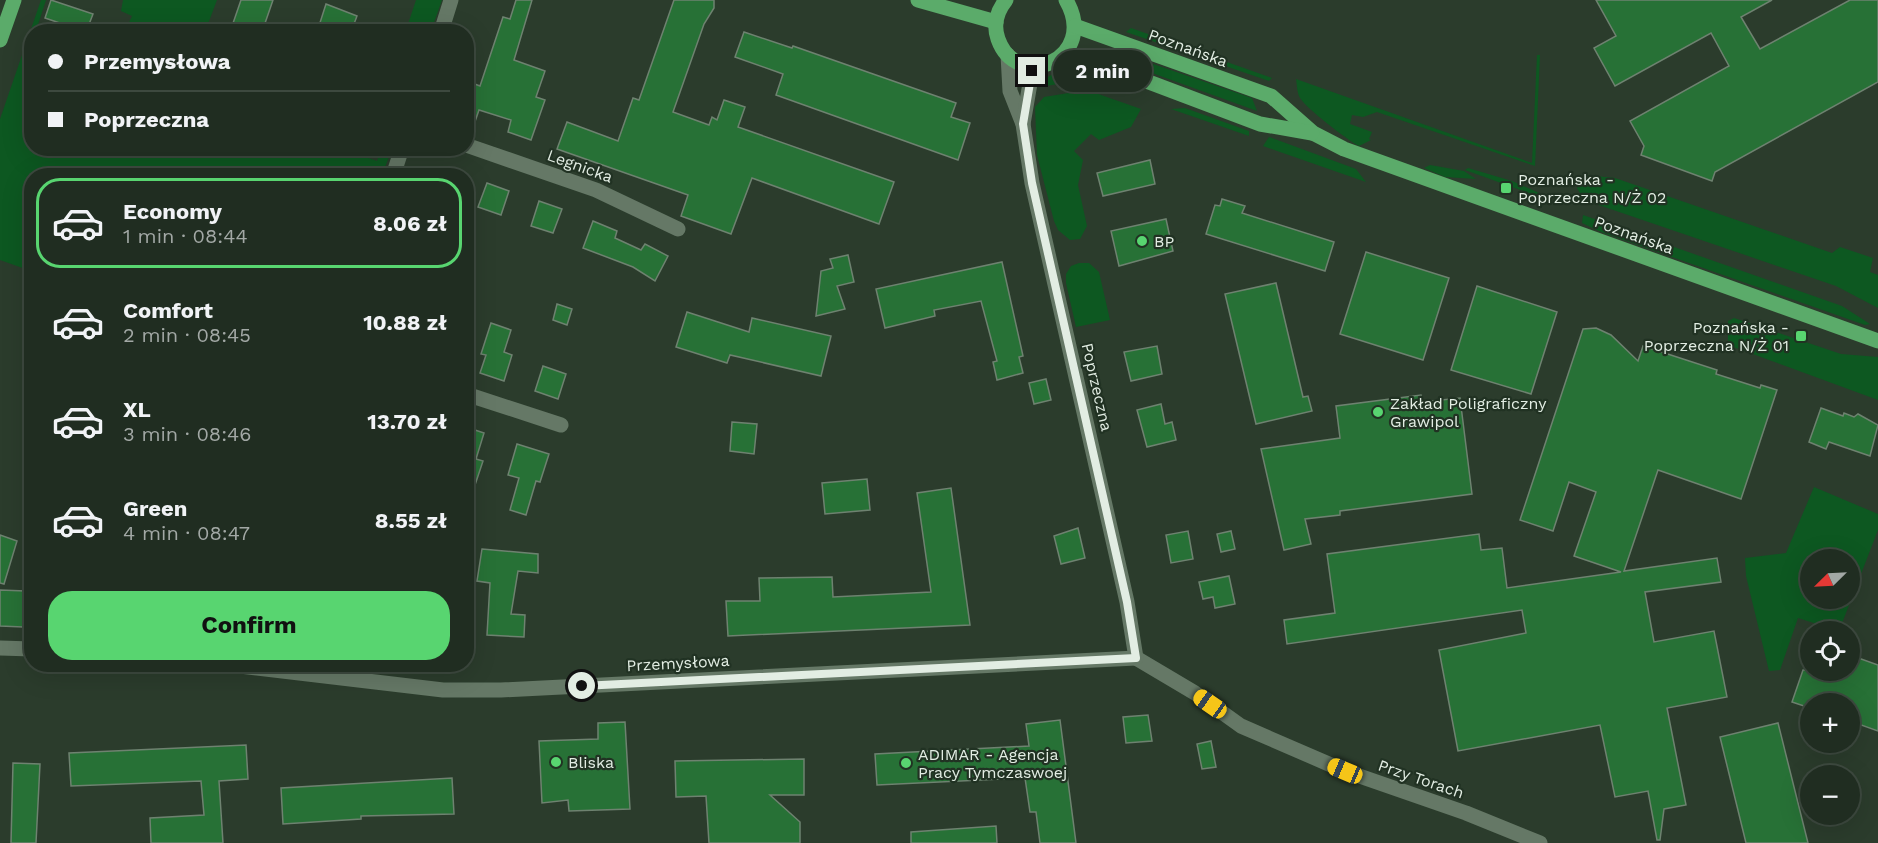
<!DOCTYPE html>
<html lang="en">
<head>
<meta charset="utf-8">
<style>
  body { margin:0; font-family:"Work Sans",sans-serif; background:#2d392e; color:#f1f3f6; height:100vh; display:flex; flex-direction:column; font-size:22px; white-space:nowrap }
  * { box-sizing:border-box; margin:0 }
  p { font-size:20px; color:#a2a8a5 }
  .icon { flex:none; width:33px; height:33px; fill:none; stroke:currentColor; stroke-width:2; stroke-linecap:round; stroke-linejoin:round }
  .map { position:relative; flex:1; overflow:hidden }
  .panel { position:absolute; left:24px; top:168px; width:450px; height:504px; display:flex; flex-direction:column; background:#202d21; border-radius:24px; box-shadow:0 6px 24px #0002,0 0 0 2px #3d493f }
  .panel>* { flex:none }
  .banner { position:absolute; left:24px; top:24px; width:450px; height:132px; border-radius:24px; box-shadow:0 6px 24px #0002,0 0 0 2px #3d493f; display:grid; align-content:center; height:132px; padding:0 24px; background:#202d21 }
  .needle { width:39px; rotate:246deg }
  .buttons { position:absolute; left:1800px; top:549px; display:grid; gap:12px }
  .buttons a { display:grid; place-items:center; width:60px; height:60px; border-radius:50%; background:#202d21; box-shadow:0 6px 24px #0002,0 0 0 2px #3d493f; font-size:30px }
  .end { position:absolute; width:27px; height:27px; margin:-14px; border:8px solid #e2ede3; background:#111; box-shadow:0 0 0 3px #111 }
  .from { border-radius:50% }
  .bubble { position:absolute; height:42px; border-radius:21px; background:#202d21; box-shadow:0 6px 24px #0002,0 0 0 2px #3d493f; font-size:20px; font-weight:700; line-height:42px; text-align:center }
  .car { position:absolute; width:18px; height:36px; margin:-18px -9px; border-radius:8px; box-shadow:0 0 4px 2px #0007; background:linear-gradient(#f5c518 24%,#345 0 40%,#f5c518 0 76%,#345 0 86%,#f5c518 0) }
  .banner b { display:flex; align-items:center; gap:21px; height:57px; font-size:22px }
  .banner b+b { border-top:2px solid #3d493f }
  .banner i { width:15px; height:15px; background:#f1f3f6 }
  ul { padding:10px 0 0; list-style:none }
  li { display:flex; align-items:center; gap:18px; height:90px; margin:0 12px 9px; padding:0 12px; border:3px solid transparent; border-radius:24px }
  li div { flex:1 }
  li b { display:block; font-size:22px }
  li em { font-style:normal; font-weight:700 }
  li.selected { border-color:#58d570 }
  li>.icon { width:54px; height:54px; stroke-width:1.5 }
  .cta { display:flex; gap:12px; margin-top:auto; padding:12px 24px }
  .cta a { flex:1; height:69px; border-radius:24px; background:#58d570; color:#111; font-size:24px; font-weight:700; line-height:69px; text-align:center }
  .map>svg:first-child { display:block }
  .green { fill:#0d5821; fill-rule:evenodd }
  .building { fill:#277136; stroke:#6e8270; stroke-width:1.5 }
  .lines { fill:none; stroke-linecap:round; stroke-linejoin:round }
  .minor { stroke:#657866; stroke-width:15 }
  .major { stroke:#5bab6a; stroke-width:15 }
  .route { stroke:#e2ede3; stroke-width:8 }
  .poi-dot { fill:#58d570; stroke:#213223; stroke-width:2 }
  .labels { text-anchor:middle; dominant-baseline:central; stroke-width:4.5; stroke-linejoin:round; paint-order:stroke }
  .street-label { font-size:16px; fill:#e2ede3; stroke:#213223 }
  .poi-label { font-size:16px; fill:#e2ede3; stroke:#213223; text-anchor:start }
</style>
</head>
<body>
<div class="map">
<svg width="1878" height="843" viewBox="0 0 1878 843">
  <rect width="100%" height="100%" fill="#2b3c2c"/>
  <g class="green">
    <polygon points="41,0 46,0 36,31 32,32 32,148 340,148 377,161 381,149 392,149 382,175 32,176 31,271 0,260 0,119"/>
    <polygon points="123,0 217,0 205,32 125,31 132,16 121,11"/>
    <polygon points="416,0 442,0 431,31 406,30"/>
    <polygon points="1131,28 1272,78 1269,81 1126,32"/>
    <polygon points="1121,53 1252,98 1257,111 1119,61"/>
    <path d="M1537,55H1540L1535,166L1377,112L1363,117L1352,115L1350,124L1372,132L1369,139L1371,140L1359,146C1346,139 1307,109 1300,98C1297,93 1297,85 1296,79L1532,163Z"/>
    <polygon points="1065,69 1100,77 1040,87 1049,76"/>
    <polygon points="1087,90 1141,109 1131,127 1099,140 1091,134 1074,151 1083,160 1078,185 1087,226 1080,239 1070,240 1058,230 1054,221 1037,155 1035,107 1044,97"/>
    <polygon points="1185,108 1249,131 1249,136 1171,109"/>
    <polygon points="1269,137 1356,169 1366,182 1263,146"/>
    <polygon points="1430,165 1464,171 1476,179 1445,177 1424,168"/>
    <polygon points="1468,168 1512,181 1546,196 1529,193 1465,170"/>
    <polygon points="1586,175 1615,178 1832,253 1840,247 1873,258 1870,272 1878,275 1878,308 1836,286 1584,200 1577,188"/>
    <polygon points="1583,215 1842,306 1870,324 1865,325 1601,232 1582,223"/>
    <polygon points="1079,263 1089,263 1099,272 1110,320 1076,327 1066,283 1066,274 1071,266"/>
    <polygon points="1734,318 1841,354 1878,357 1878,400 1728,345 1728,321"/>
    <path d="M1814,487L1878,514V530L1839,631L1798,618L1780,670L1769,671L1746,576L1745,558L1786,553ZM1810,560H1850V598H1810Z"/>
  </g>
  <g class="building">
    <polygon points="51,0 93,14 86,32 45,18"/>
    <polygon points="241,0 273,0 262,32 230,32"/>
    <polygon points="516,0 532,0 514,60 545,71 536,97 545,100 531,140 508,132 511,120 479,110 470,136 466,136 466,87 470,89 472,83 480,86 503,17 510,19"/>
    <polygon points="674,0 714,0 714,8 704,24 673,112 709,125 712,117 717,120 724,100 745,107 738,127 894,182 879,224 752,178 731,234 681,216 688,195 557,149 567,122 618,141 633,98 639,100"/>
    <polygon points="1596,0 1772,0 1741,17 1760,49 1850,0 1878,0 1878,82 1715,172 1712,181 1641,155 1644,146 1630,121 1729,66 1711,33 1615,86 1594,48 1616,36"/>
    <polygon points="326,4 357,16 351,32 317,32"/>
    <polygon points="744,32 792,48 793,46 956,103 951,117 970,123 958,160 776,95 783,74 735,57"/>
    <polygon points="1150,160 1155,184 1103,196 1097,173"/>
    <polygon points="487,183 509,191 501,215 478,207"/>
    <polygon points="1222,199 1245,206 1242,213 1334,242 1325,271 1206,234 1215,205 1220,206"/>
    <polygon points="539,201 562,209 553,233 531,226"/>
    <polygon points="1166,219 1173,251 1119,266 1111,231"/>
    <polygon points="593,221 617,231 615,238 641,250 645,244 668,256 655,281 633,267 583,248"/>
    <polygon points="1366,252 1449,278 1423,360 1340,334"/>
    <polygon points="848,255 854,282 837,286 845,309 816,316 821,271 833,268 830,259"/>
    <polygon points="1002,262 1023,356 1019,357 1023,373 997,380 993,362 997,361 981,301 934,310 935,316 885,328 876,289"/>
    <polygon points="1276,283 1303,397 1308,396 1312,411 1256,424 1225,294"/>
    <polygon points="1477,286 1557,312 1531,394 1451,370"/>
    <polygon points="557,304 572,309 567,325 553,320"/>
    <polygon points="687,312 749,332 752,318 831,336 821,376 730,355 727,363 676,347"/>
    <polygon points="491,323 511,330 504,352 512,355 504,381 480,373 486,355 481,354"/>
    <polygon points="1596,328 1611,335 1638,361 1643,346 1717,370 1716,374 1760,388 1761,385 1777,390 1741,499 1658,470 1624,571 1717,558 1721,582 1645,592 1654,642 1714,631 1727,697 1667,708 1686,805 1664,809 1660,840 1657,840 1648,791 1615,797 1600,725 1458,751 1439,650 1526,633 1522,610 1287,644 1284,620 1335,613 1327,554 1479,534 1481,550 1502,548 1507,588 1621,572 1574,556 1596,492 1569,482 1553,531 1520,520 1583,329"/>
    <polygon points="1157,346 1162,374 1131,381 1124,352"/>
    <polygon points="543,366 566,374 558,399 535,391"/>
    <polygon points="1046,379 1051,400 1034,404 1029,383"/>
    <polygon points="1421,395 1422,402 1460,398 1472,494 1340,511 1340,515 1305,519 1311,544 1284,550 1261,449 1340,438 1336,406"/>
    <polygon points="1161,404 1165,424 1172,422 1176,440 1147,447 1137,410"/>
    <polygon points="1821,408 1843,416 1844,413 1854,417 1858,414 1878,425 1870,456 1829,442 1826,449 1809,442"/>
    <polygon points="732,422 757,424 754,454 730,451"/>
    <polygon points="466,427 484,433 476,459 483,461 469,503 466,503"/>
    <polygon points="517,444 549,454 540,482 536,481 526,515 510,510 519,478 508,475"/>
    <polygon points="867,479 870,510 825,514 822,483"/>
    <polygon points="951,488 970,625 728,636 726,601 760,601 759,578 832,577 833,597 931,592 917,493"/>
    <polygon points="1078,528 1085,558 1061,564 1054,536"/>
    <polygon points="1188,531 1193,559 1171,563 1166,535"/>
    <polygon points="1231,531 1235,549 1221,552 1217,534"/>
    <polygon points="0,535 17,541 4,584 0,583"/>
    <polygon points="482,549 538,554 538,573 518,571 511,614 525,615 524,637 487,635 490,583 477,581"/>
    <polygon points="1229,576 1235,604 1215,608 1213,597 1203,599 1199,582"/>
    <polygon points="0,590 25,591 23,627 0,626"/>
    <polygon points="1850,655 1878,665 1878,731 1850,721 1850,704 1810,704 1810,708 1792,702 1803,670 1850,670"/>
    <polygon points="1148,715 1152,741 1126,743 1123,717"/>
    <polygon points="1060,720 1076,843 1040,843 1036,812 1030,812 1025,778 877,785 875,754 1029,746 1026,724"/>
    <polygon points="625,722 630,809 569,811 568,800 542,803 539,741 598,739 598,723"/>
    <polygon points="1778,723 1808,843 1746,843 1720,737"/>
    <polygon points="1211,741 1216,767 1202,769 1197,744"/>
    <polygon points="246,745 248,779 219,781 223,843 151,843 150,818 204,815 201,781 71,786 69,753"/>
    <polygon points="804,759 804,795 770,795 800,822 800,843 709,843 706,796 676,797 675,761"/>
    <polygon points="13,763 40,764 36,843 11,843"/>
    <polygon points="452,778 454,814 361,816 361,819 283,824 281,788"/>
    <polygon points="996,826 997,843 911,843 911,832"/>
  </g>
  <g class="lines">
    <g class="minor">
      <polyline points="441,32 451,0"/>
      <polyline points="1008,55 1010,91 1023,124 1032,183 1127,602 1136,658"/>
      <polyline points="1023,124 1033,66"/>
      <polyline points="466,145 596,190 678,229"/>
      <polyline points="393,176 402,148"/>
      <polyline points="466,394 561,425"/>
      <polyline points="0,648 32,649"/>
      <polyline points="1136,658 1195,693 1241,726 1345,771 1466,813 1540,843"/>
      <polyline points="223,664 443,690 501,690 1136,658"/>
    </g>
    <g class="major">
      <polyline points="918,0 996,22"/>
      <path d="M1006,0C997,11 993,25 998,39C1017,93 1100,59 1066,0"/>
      <polyline points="1075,26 1271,96 1313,133 1344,149 1878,341"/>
      <polyline points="0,40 14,0"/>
      <polyline points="1064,55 1109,67 1260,124 1312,133"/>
    </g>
  </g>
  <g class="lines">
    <polyline class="route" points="582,686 1136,658 1127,602 1032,183 1023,124 1032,71"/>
  </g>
  <g class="poi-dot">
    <rect x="1500" y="182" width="12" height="12" rx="3"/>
    <circle cx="1142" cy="241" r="6"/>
    <rect x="1795" y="330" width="12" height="12" rx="3"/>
    <circle cx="1378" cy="412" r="6"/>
    <circle cx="556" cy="762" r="6"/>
    <circle cx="906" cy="763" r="6"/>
  </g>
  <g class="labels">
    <g class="street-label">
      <text transform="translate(1188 48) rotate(20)">Poznańska</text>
      <text transform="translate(580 166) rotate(20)">Legnicka</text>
      <text transform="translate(1634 235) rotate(20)">Poznańska</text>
      <text transform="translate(1097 387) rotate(77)">Poprzeczna</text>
      <text transform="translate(678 663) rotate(-3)">Przemysłowa</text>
      <text transform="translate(1421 779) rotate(19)">Przy Torach</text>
    </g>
    <g class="poi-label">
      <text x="1518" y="179">Poznańska -<tspan x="1518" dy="18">Poprzeczna N/Ż 02</tspan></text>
      <text x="1154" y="241">BP</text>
      <text x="1789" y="327" text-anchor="end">Poznańska -<tspan x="1789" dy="18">Poprzeczna N/Ż 01</tspan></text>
      <text x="1390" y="403">Zakład Poligraficzny<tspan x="1390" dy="18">Grawipol</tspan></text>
      <text x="918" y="754">ADIMAR - Agencja<tspan x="918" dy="18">Pracy Tymczaswoej</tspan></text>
      <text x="568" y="762">Bliska</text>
    </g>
  </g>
</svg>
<div class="buttons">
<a><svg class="needle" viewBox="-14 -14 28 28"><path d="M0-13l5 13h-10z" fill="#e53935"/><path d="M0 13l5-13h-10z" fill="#a2a8a5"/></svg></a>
<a><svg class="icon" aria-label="locate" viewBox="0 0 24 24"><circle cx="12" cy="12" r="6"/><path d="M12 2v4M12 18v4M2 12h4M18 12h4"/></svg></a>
<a>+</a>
<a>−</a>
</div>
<i class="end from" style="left:582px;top:686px"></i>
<i class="end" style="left:1032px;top:71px"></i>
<div class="bubble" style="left:1053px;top:50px;width:99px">2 min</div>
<i class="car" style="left:1210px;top:704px;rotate:305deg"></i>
<i class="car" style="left:1345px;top:771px;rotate:293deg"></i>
<div class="banner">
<b><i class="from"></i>Przemysłowa</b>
<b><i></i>Poprzeczna</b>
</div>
<section class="panel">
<ul>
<li class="selected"><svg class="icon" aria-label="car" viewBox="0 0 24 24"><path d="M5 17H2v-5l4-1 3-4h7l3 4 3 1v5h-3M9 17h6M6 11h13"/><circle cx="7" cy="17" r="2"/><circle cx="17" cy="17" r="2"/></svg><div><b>Economy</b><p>1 min · 08:44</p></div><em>8.06 zł</em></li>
<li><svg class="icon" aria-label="car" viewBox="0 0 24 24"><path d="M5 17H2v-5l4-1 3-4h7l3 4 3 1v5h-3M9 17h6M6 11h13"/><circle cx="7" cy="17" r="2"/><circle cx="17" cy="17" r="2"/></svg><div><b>Comfort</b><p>2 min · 08:45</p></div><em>10.88 zł</em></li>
<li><svg class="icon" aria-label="car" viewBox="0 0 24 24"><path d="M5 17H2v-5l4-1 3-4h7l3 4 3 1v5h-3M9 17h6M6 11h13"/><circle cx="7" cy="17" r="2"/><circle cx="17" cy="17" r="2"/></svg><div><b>XL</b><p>3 min · 08:46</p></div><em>13.70 zł</em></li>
<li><svg class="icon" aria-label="car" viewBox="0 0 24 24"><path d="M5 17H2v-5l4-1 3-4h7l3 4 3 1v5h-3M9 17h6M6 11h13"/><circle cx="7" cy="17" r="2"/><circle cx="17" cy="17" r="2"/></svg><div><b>Green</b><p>4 min · 08:47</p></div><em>8.55 zł</em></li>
</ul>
<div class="cta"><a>Confirm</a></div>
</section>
</div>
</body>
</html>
